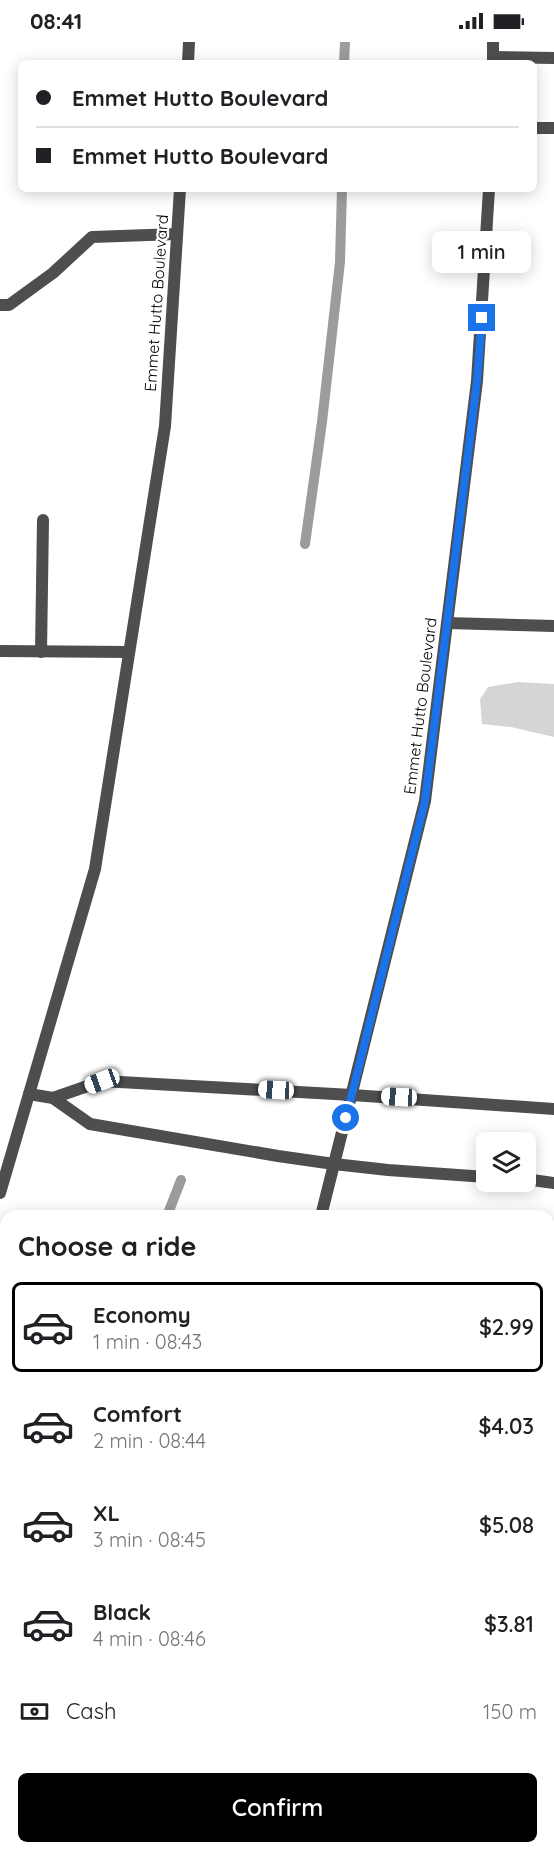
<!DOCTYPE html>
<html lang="en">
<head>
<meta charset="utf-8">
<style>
  body { margin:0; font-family:Quicksand,sans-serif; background:#f6f6f6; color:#202124; height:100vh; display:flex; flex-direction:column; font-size:22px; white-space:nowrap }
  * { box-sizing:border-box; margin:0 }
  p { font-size:20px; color:#757577 }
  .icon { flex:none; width:33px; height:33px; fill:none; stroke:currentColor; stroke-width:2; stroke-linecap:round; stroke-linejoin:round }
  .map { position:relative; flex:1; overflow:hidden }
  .details { position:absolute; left:0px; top:1168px; width:555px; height:644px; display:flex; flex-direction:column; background:#fff; border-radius:18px 18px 0 0; box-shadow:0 3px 15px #0003 }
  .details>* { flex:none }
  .top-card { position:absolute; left:18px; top:18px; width:519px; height:132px; border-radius:9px; box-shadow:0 3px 15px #0003; display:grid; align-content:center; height:132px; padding:0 18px; background:#fff }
  .tools { position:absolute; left:476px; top:1090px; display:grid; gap:12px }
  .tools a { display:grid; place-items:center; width:60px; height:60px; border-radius:9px; background:#fff; box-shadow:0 3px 15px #0003; font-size:30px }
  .end { position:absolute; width:27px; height:27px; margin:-14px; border:8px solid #1a73e8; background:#fff; box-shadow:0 0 0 3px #fff }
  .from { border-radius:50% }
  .bubble { position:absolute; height:42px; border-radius:9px; background:#fff; box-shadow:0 3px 15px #0003; font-size:20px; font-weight:600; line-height:42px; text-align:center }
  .car { position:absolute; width:18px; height:36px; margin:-18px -9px; border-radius:8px; box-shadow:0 0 4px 2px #0007; background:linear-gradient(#fff 24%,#345 0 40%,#fff 0 76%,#345 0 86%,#fff 0) }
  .top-card b { display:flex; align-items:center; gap:21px; height:57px; font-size:22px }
  .top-card b+b { border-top:2px solid #e0e0e0 }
  .top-card i { width:15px; height:15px; background:#202124 }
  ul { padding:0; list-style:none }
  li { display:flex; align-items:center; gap:18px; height:90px; margin:0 12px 9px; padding:0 6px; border:3px solid transparent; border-radius:9px }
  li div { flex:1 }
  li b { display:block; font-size:22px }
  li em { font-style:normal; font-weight:600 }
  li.on { border-color:#000 }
  li>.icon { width:54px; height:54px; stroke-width:1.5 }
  h2 { padding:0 18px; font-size:27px; line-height:72px }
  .pay { display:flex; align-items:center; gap:15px; height:66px; padding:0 18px; font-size:22px }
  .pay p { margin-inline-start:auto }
  .cta { display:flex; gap:12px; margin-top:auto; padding:12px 18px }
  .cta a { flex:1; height:69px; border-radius:9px; background:#000; color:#fff; font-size:24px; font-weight:600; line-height:69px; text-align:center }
  .status { display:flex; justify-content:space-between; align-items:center; height:42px; padding:0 30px; background:#fff; direction:ltr }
  .status svg { height:16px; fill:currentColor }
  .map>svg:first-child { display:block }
  .green { fill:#d5d5d5 }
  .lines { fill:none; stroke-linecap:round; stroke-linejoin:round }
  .stream { stroke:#9c9c9c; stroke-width:10 }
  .service { stroke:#4e4e4e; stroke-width:12 }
  .minor { stroke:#4e4e4e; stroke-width:12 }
  .tertiary { stroke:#4e4e4e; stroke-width:12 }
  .route { stroke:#1a73e8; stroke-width:8 }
  .labels { text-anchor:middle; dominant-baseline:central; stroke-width:4.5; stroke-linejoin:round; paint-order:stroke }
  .street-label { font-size:16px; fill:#000; stroke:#fff }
</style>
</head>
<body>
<div class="status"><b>08:41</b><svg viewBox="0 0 49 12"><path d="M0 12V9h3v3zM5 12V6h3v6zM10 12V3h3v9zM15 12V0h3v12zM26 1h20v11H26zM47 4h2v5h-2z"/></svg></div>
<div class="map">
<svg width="554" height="1811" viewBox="0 0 554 1811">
  <rect width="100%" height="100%" fill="#fff"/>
  <polygon class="green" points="518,640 554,642 554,695 511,685 482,682 480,657 488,645"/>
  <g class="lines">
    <g class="stream">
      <polyline points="344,21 345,0"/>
      <polyline points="305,502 322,380 340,220 342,147"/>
      <polyline points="167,1174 181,1138"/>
      <polyline points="0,1615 6,1603"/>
    </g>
    <g class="service">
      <polyline points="493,15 554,16"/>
      <polyline points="534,86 554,86"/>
      <polyline points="0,263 9,263 53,231 92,195 177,192"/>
      <polyline points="447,581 554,584"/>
      <polyline points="0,609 129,610"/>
      <polyline points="41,610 43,478"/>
      <polyline points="29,1052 53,1056 90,1082 278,1114 334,1122"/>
      <polyline points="53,1056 102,1039 352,1053"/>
    </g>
    <g class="minor">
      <polyline points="352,1053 554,1067"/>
      <polyline points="334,1122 388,1128 486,1135"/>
      <polyline points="525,1137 554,1141"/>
      <polyline points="549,1261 554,1260"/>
      <polyline points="0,1597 6,1600"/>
      <polyline points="549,1723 554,1723"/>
      <polyline points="484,1811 484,1806"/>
    </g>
    <g class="tertiary">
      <polyline points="188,21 189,0"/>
      <polyline points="493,21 493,0"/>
      <polyline points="0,1151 95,827 165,384 180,147"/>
      <polyline points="321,1174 425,759 477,339 489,147"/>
      <polyline points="82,1811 84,1806"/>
    </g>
  </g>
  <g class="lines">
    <polyline class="route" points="346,1076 425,759 477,339 482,276"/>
  </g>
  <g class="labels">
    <g class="street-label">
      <text transform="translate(156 261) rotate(-86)">Emmet Hutto Boulevard</text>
      <text transform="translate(420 664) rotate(-83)">Emmet Hutto Boulevard</text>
    </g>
  </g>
</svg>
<div class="tools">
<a><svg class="icon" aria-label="layers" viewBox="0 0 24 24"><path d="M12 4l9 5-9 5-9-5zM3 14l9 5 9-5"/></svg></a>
</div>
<i class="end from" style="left:346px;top:1076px"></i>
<i class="end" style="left:482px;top:276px"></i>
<div class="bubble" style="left:432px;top:189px;width:99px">1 min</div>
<i class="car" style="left:102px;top:1039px;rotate:250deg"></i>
<i class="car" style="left:276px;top:1048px;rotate:273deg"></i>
<i class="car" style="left:399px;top:1055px;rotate:273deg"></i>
<div class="top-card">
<b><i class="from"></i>Emmet Hutto Boulevard</b>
<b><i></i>Emmet Hutto Boulevard</b>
</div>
<section class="details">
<h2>Choose a ride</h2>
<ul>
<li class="on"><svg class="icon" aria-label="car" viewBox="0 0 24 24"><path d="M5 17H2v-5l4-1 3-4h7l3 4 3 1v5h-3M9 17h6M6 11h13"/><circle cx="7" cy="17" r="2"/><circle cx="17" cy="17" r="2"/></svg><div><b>Economy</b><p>1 min · 08:43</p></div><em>$2.99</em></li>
<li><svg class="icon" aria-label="car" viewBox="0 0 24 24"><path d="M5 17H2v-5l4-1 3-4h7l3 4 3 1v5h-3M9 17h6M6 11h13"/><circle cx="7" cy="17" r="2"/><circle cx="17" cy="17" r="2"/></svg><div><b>Comfort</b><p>2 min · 08:44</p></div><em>$4.03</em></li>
<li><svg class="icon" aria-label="car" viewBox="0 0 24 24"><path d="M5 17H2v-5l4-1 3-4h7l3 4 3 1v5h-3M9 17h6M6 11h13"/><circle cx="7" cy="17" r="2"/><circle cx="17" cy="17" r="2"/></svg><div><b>XL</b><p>3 min · 08:45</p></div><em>$5.08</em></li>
<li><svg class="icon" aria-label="car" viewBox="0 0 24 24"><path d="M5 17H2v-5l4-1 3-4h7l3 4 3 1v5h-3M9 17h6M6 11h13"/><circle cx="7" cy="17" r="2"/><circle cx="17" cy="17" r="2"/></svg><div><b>Black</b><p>4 min · 08:46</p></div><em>$3.81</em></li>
</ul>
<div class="pay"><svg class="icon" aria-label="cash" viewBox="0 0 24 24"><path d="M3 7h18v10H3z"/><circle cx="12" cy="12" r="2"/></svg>Cash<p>150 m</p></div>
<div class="cta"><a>Confirm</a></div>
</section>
</div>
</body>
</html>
